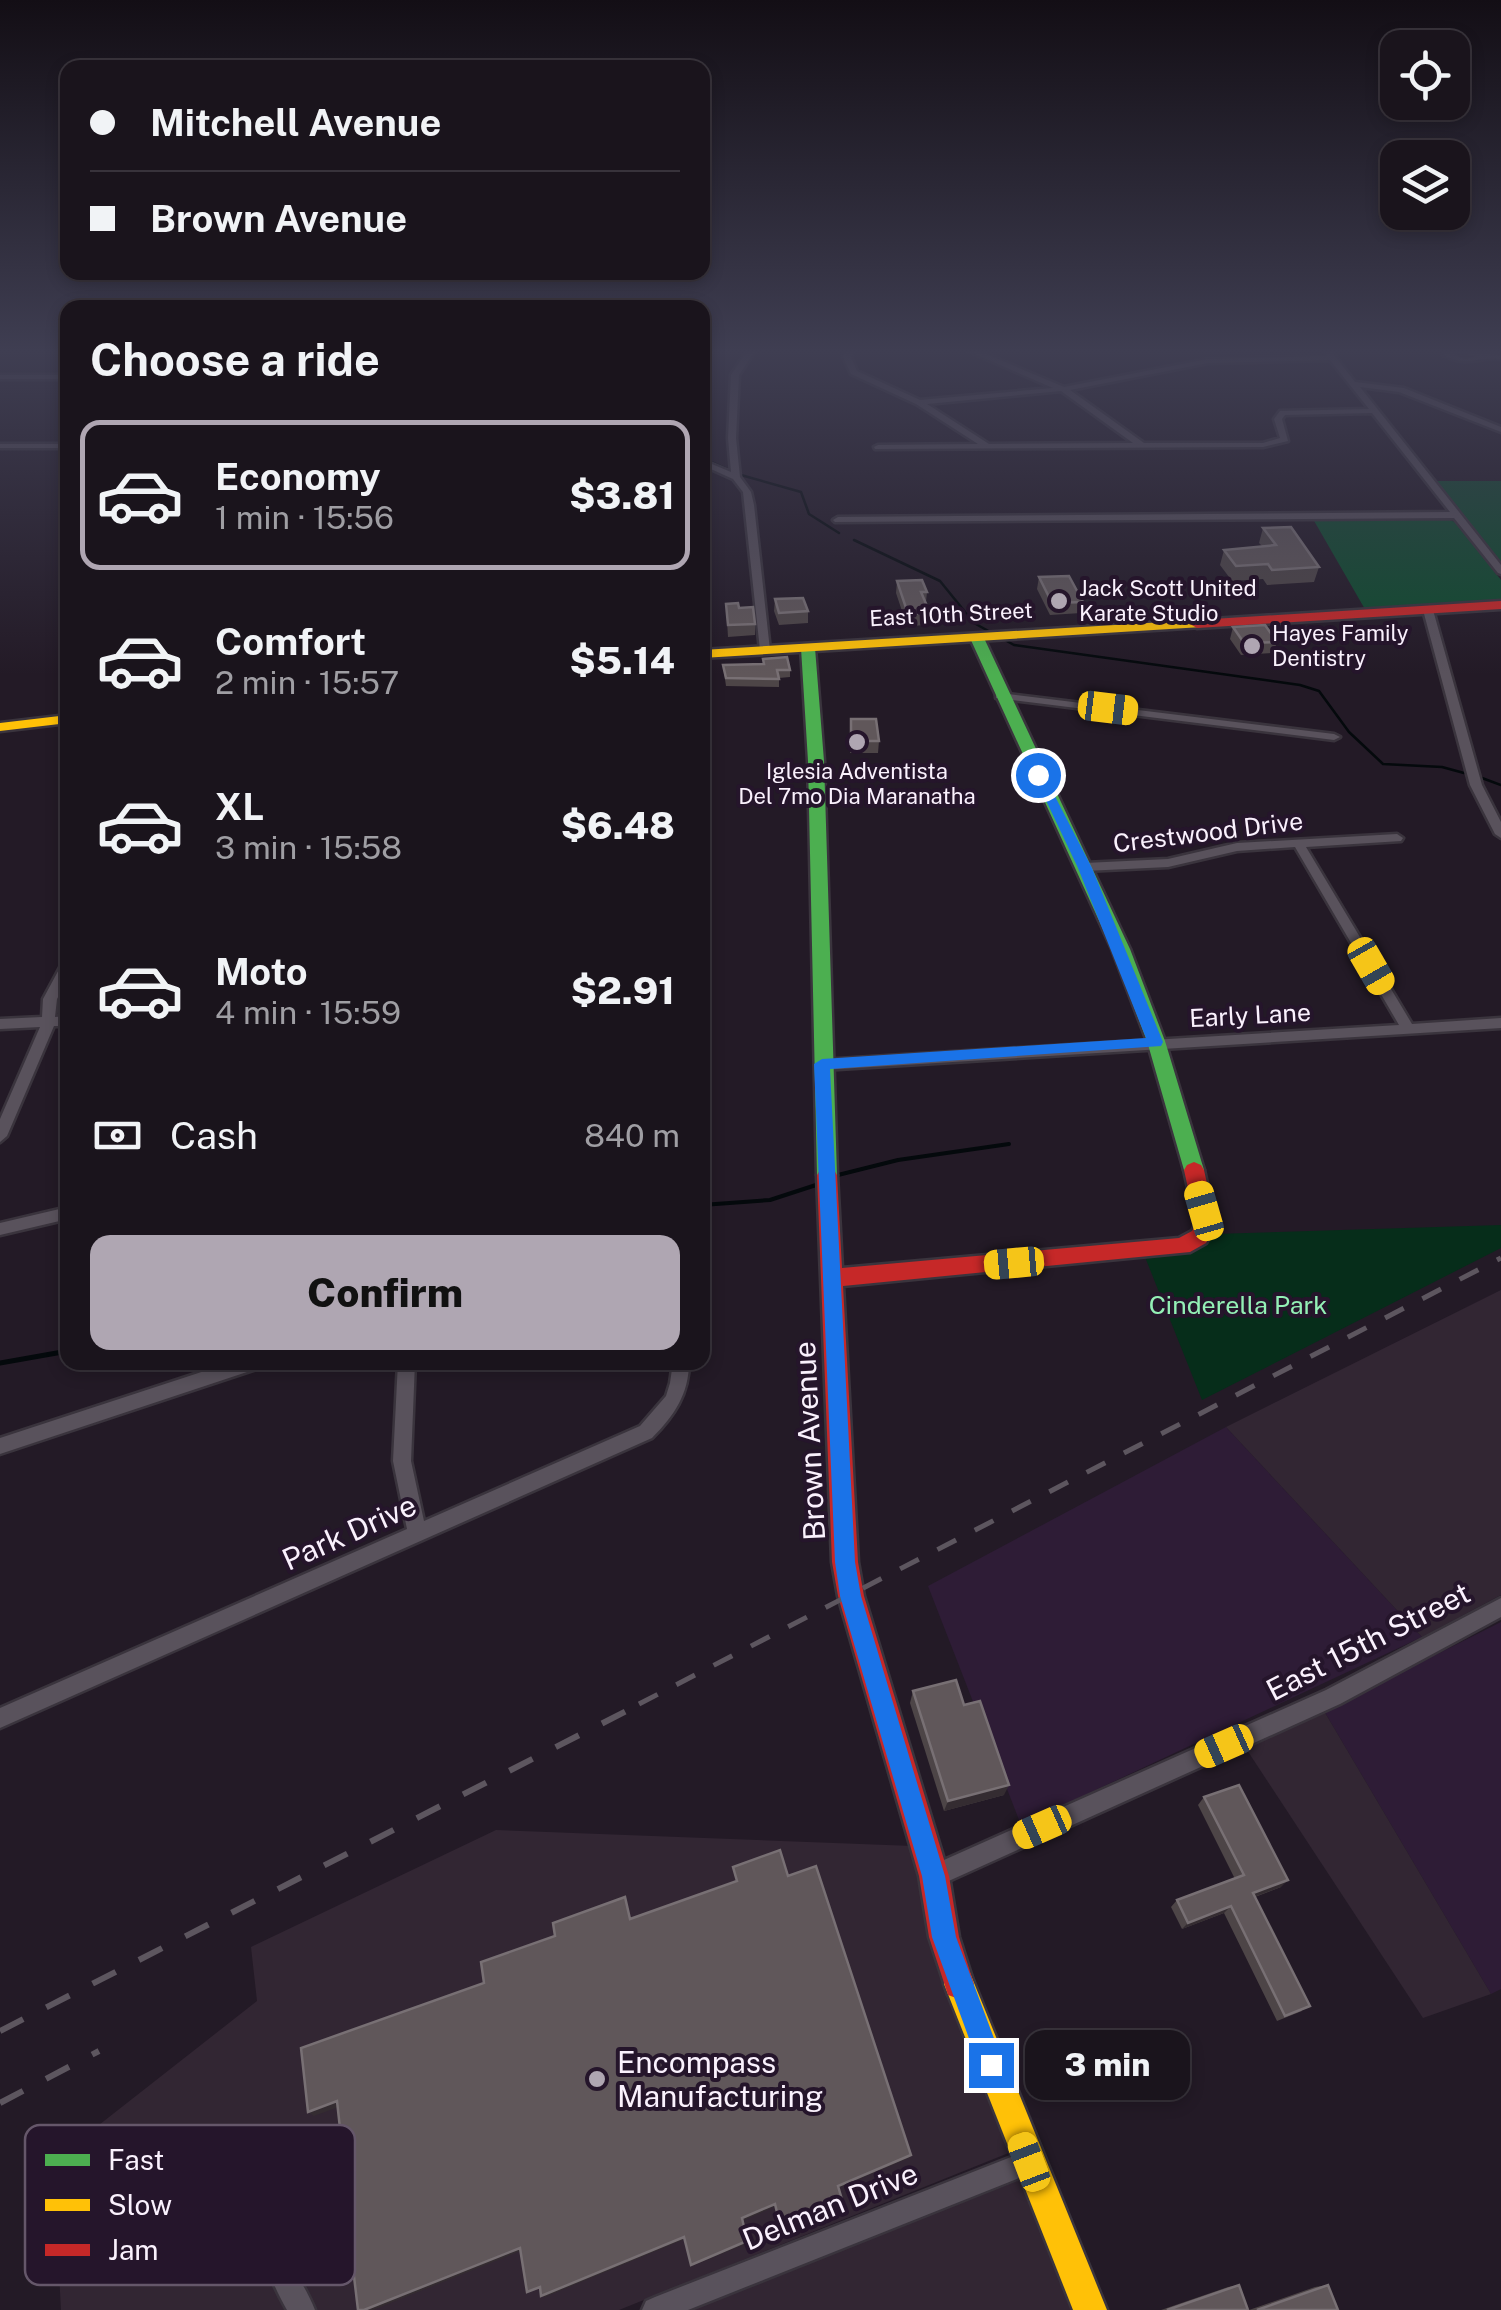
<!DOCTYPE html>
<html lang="en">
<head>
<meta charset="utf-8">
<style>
  body { margin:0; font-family:"Public Sans",sans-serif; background:#231d25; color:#f1f3f6; height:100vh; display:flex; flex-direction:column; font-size:38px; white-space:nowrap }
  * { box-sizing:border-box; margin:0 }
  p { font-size:32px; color:#9f9ea3 }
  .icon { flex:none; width:55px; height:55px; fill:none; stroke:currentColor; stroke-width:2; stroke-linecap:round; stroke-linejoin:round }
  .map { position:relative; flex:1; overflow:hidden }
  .drawer { position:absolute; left:60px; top:300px; width:650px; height:1070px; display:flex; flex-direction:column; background:#1a141c; border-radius:20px; box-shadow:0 5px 15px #0003,0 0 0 2px #38333b }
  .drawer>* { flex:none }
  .banner { position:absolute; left:60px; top:60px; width:650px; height:220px; border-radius:20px; box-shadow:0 5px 15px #0003,0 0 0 2px #38333b; display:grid; align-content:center; height:220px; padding:0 30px; background:#1a141c }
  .controls { position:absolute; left:1380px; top:30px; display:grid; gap:20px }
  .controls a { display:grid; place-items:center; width:90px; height:90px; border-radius:20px; background:#1a141c; box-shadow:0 5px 15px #0003,0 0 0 2px #38333b; font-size:50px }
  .end { position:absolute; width:45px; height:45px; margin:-22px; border:12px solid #1a73e8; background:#fff; box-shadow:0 0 0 5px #fff }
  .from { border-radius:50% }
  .bubble { position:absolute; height:70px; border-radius:20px; background:#1a141c; box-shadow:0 5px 15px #0003,0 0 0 2px #38333b; font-size:32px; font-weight:800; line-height:70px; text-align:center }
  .car { position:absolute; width:30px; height:60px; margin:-30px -15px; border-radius:12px; box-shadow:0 0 8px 2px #0007; background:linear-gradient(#f5c518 24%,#345 0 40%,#f5c518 0 76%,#345 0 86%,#f5c518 0) }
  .banner b { display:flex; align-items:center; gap:35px; height:95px; font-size:38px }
  .banner b+b { border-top:2px solid #38333b }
  .banner i { width:25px; height:25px; background:#f1f3f6 }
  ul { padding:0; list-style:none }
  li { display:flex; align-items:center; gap:30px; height:150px; margin:0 20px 15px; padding:0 10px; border:5px solid transparent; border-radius:20px }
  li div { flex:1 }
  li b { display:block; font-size:38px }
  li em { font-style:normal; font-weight:800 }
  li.selected { border-color:#afa6b2 }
  li>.icon { width:90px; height:90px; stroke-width:1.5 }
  h2 { padding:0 30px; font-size:45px; line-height:120px }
  .pay { display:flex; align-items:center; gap:25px; height:110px; padding:0 30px; font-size:38px }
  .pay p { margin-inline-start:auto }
  .action { display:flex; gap:20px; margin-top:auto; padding:20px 30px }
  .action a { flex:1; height:115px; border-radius:20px; background:#afa6b2; color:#111; font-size:40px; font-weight:800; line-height:115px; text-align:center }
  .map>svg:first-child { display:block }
  .built { fill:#2e1c36 }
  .industrial { fill:#322633 }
  .green { fill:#062d1a }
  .forest { fill:#0f4b2e }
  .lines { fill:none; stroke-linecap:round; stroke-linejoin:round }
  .stream-far2 { stroke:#04090c; stroke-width:2.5 }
  .stream-far1 { stroke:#04090c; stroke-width:4 }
  .stream { stroke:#04090c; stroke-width:5 }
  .street-casing { stroke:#3a343d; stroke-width:5 }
  .fast-casing { stroke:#3a343d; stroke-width:5 }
  .slow-casing { stroke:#3a343d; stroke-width:5 }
  .jam-casing { stroke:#3a343d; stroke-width:5 }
  .street { fill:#59525c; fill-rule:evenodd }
  .fast { fill:#4caf50; fill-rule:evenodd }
  .slow { fill:#ffc107; fill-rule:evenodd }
  .jam { fill:#c62828; fill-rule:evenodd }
  .rail-far1 { stroke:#5d565f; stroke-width:5; stroke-dasharray:21 21; stroke-linecap:butt }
  .rail { stroke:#5d565f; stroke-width:6; stroke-dasharray:26 26; stroke-linecap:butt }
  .wall { fill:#4d4547 }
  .shaded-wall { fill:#342c31 }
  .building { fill:#60575a; stroke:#787074; stroke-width:2.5 }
  .route { fill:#1a73e8 }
  .poi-dot { fill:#afa6b2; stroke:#25152b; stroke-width:4 }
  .labels { text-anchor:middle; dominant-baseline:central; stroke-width:8; stroke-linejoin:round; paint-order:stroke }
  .far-poi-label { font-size:22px; fill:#faf1fd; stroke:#25152b; text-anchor:start }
  .far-street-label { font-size:22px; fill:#faf1fd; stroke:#25152b }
  .street-label { font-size:25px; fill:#faf1fd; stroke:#25152b }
  .park-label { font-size:25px; fill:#94f0b6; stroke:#25152b }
  .near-street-label { font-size:30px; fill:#faf1fd; stroke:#25152b }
  .near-poi-label { font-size:30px; fill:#faf1fd; stroke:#25152b; text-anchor:start }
  .key { fill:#25152b; stroke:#65576a; stroke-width:2.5 }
  .key-label { font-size:28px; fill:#faf1fd }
</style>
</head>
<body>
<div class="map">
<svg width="1501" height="2310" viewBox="0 0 1501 2310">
  <rect width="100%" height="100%" fill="#231a26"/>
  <g class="built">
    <polygon points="1226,1427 1422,1637 1021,1825 928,1586"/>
    <polygon points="1501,1622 1501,1989 1491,1994 1324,1711"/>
  </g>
  <g class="industrial">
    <polygon points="1501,1290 1501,1595 1422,1637 1226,1427"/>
    <polygon points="1324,1711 1491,1994 1423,2018 1245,1747"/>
    <polygon points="496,1830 913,1846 1011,2152 619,2310 61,2310 53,2161 257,2001 251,1947"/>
    <polygon points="1020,2180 1075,2310 688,2310"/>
  </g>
  <path class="green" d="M1501,1225V1248L1202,1400L1145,1257C1168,1255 1200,1256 1214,1234Z"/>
  <g class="forest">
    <polygon points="1435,481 1501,481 1501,562"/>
    <polygon points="1444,518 1455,522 1501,580 1501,602 1366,611 1313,519"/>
  </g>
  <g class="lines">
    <g class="stream-far2">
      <polyline points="702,458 729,470"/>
      <polyline points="741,475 801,492 809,514 839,533"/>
      <polyline points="854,540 940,581 974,623 992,633"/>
      <polyline points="1005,640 1014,645 1300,685 1319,691 1349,732 1383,764 1442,767 1464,773"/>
      <polyline points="1482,778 1501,785"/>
    </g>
    <g class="stream-far1">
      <polyline points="838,1175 898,1160 1009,1144"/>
      <polyline points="702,1205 770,1200 816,1185"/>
    </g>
    <polyline class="stream" points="0,1363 68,1351"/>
    <g class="street-casing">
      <g id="street">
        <polygon points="747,351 755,351 739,375 736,438 740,477 751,492 754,505 770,650 765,653 760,650 743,492 733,479 702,465 702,460 731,472 728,438 731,375"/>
        <path d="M846,351H854L851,357L857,371L920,400L1053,388L968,351H979L1064,387L1208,359L1327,356L1323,351H1331L1355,382L1404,388L1501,427V432L1399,392L1360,387L1501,565V574L1498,573L1454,518L835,522L833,520L838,517L1450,512L1372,413L1285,415L1282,419L1288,441L1263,447L875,449L874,447L878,445L978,444L916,404L851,374L843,357ZM1330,360L1369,409L1280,411L1274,419L1280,438L1263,443H1144L1070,390L1208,363ZM1061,391L1133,443L989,444L927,404Z"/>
        <path d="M1451,351L1501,355V359C1476,356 1469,368 1443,355ZM1459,353L1477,356L1465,359L1454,355Z"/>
        <rect x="0" y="375" width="68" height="4"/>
        <rect x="0" y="444" width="68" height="4"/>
        <polygon points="1428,607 1433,610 1482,785 1501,822 1501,838 1495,834 1470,785 1423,610"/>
        <polygon points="1000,693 1334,734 1340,737 1334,740 996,698 996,694"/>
        <polygon points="1397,834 1403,838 1401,841 1306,847 1412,1024 1501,1018 1501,1028 822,1070 815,1065 822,1060 1399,1025 1295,847 1237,851 1168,867 1085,871 1079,867 1085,863 1168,859 1237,843"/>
        <polygon points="68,961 68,979 57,999 55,1017 68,1016 68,1026 54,1026 7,1136 0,1142 0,1119 40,1027 0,1029 0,1019 42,1017 43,999 63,962"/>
        <polygon points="68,1207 68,1219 0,1235 0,1223"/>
        <polygon points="232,1362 264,1362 262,1367 256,1369 0,1454 0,1438"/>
        <path d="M398,1362H415L411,1461L424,1521L640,1426L666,1396L670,1383L673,1362H689C689,1394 674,1416 652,1438L0,1728V1708L407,1529L393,1461Z"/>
        <polygon points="1501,1598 1501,1617 1340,1704 942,1884 934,1887 926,1884 923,1876 926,1868 1326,1690"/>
        <polygon points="1029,2150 1038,2153 1041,2162 1038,2171 1029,2174 688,2310 642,2310 646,2301 655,2297"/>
        <path d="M260,2169L269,2172C278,2194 276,2221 283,2244C291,2268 306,2287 315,2310H287C270,2281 238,2205 251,2172Z"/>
      </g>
    </g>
    <g class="fast-casing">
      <g id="fast">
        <polygon points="972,635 984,638 1130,949 1165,1041 1204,1170 1201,1175 1187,1175 1184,1170 1147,1041 1112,949 970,638"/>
        <polygon points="808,644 815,648 824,761 837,1175 834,1180 820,1180 817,1175 808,761 801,648"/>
      </g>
    </g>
    <g class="slow-casing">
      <g id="slow">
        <polygon points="1197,620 1204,624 1202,627 702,658 702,650"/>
        <polygon points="68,715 68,723 0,731 0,723"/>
        <polygon points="959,1969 970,1973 1107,2310 1073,2310 944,1984 948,1973"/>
      </g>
    </g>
    <g class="jam-casing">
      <g id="jam">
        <polygon points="1501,601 1501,609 1197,628 1190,624 1197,620"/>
        <polygon points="1194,1162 1201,1165 1204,1170 1216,1224 1206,1243 1190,1252 843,1286 858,1562 864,1596 949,1876 959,1937 974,1984 970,1995 959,1999 948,1995 929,1937 919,1876 838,1596 832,1562 817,1175 820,1170 834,1170 837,1175 842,1268 1179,1238 1192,1231 1196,1224 1184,1170 1187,1165"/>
      </g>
    </g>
    <use href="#street" class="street"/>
    <use href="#fast" class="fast"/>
    <use href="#slow" class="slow"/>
    <use href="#jam" class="jam"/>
    <polyline class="rail-far1" points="639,1704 1501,1258"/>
    <g class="rail">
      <polyline points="0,2031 644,1702"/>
      <polyline points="0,2103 99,2051"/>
    </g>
  </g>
  <g class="wall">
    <polygon points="1263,528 1319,567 1314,582 1267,585 1263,579 1232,581 1220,565 1224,550 1262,546 1259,543"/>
    <polygon points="1039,577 1083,602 1081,613 1050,615 1037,589"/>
    <polygon points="897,581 927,592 926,602 930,613 929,625 907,626 896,593"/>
    <polygon points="775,599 808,611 808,623 779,625 774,611"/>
    <polygon points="726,604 739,608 755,624 755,635 728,637"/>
    <polygon points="1233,627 1277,642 1273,653 1241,655 1230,639"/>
    <polygon points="763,659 790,670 790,677 779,678 779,687 726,686 723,665 763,664"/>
    <polygon points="851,719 879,741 878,753 850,753"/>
    <polygon points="913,1691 964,1705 1004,1795 944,1811 910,1703"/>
    <polygon points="1204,1797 1281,1887 1255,1897 1302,2011 1277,2021 1224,1913 1182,1929 1171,1907 1177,1900 1235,1879 1198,1805"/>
    <polygon points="1239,2285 1248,2310 1161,2310 1228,2287"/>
    <polygon points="1328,2285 1338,2310 1249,2310 1315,2287"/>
  </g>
  <g class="shaded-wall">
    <polygon points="1009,1785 1004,1795 944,1811 948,1801"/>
    <polygon points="1288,1880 1281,1887 1246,1900 1253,1893"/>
    <polygon points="1231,1906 1224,1913 1182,1929 1188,1923"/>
    <polygon points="337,2101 344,2105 314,2116 308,2112"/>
    <polygon points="911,2155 909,2158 836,2189 838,2186"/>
    <polygon points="843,2203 841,2205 781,2231 781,2229"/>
    <polygon points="775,2204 774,2207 742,2221 742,2218"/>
    <polygon points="684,2237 685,2239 545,2297 541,2296"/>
    <polygon points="747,2241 748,2243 692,2266 691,2265"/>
    <polygon points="520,2248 523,2250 373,2310 364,2310"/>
    <polygon points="353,2268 360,2269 326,2283 319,2281"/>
  </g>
  <g class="building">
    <polygon points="1291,527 1319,567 1272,570 1268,564 1236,566 1224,550 1276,545 1263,528"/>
    <polygon points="1069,576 1083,602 1052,603 1039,577"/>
    <polygon points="922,580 927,592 921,592 930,613 908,614 897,581"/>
    <polygon points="803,598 808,611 779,613 775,599"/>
    <polygon points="738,603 739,608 753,607 755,624 728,625 726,604"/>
    <polygon points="1265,625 1277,642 1244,643 1233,627"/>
    <polygon points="787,657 790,670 777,670 779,679 726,678 723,665 764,664 763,659"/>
    <polygon points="851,719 876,719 879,741 851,741"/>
    <polygon points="956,1680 964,1705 980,1701 1009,1785 948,1801 913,1691"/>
    <polygon points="1239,1785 1288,1880 1253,1893 1310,2006 1285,2016 1231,1906 1188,1923 1177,1900 1244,1875 1204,1797"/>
    <polygon points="780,1850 788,1876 816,1866 911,2155 838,2186 843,2203 781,2229 775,2204 742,2218 747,2241 691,2265 684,2237 541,2296 540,2287 527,2292 520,2248 364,2310 358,2310 353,2268 319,2281 311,2196 346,2183 337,2101 308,2112 301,2048 484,1983 481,1962 555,1936 553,1923 625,1897 630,1919 737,1881 733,1867"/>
    <polygon points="1239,2285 1248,2310 1167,2310"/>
    <polygon points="1328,2285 1338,2310 1257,2310"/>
  </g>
  <linearGradient id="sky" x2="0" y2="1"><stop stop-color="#130e15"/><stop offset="0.52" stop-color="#3f3e52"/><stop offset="1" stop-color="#3f3e52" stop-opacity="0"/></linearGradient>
  <rect width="1501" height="675" fill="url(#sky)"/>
  <polygon class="route" points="1033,773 1044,775 1092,868 1163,1042 1161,1046 830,1069 855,1562 861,1596 945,1876 956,1937 1004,2065 1000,2074 991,2078 982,2074 932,1937 922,1876 840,1596 835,1562 814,1064 822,1059 1146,1038 1078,868"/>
  <g class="poi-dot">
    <circle cx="1059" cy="601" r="10"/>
    <circle cx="1252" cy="646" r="10"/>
    <circle cx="857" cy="742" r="10"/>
    <circle cx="597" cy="2079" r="10"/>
  </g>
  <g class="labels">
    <g class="far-poi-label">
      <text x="1079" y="588">Jack Scott United<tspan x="1079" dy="25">Karate Studio</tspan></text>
      <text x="1272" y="633">Hayes Family<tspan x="1272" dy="25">Dentistry</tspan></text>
      <text x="857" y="771" text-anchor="middle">Iglesia Adventista<tspan x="857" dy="25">Del 7mo Dia Maranatha</tspan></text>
    </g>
    <g class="far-street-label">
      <text transform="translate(951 614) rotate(-3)">East 10th Street</text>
    </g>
    <g class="street-label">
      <text transform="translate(1208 832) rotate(-7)">Crestwood Drive</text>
      <text transform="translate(1250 1015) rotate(-3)">Early Lane</text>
    </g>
    <g class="park-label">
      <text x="1238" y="1305">Cinderella Park</text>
    </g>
    <g class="near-street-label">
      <text transform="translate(809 1441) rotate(-93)">Brown Avenue</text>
      <text transform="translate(349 1532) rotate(-24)">Park Drive</text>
      <text transform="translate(1368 1641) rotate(-27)">East 15th Street</text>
      <text transform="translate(830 2206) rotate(-22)">Delman Drive</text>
    </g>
    <g class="near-poi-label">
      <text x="617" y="2062">Encompass<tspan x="617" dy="34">Manufacturing</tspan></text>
    </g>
  </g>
  <rect x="25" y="2125" width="330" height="160" rx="15" class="key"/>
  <rect x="45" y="2154" width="45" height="12" fill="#4caf50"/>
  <rect x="45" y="2199" width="45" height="12" fill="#ffc107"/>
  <rect x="45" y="2244" width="45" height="12" fill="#c62828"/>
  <g class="key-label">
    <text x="108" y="2170">Fast</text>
    <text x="108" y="2215">Slow</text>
    <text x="108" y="2260">Jam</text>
  </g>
</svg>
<div class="controls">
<a><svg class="icon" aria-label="locate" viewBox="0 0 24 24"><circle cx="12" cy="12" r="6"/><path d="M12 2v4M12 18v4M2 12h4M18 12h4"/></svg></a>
<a><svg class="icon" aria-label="layers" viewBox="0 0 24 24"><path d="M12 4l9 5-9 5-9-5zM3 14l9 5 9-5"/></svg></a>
</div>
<i class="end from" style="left:1038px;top:775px"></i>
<i class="end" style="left:991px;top:2065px"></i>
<div class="bubble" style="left:1025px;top:2030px;width:165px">3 min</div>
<i class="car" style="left:1108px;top:708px;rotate:97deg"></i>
<i class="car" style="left:1371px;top:966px;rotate:150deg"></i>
<i class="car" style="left:1204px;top:1211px;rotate:344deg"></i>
<i class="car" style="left:1014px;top:1263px;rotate:265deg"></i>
<i class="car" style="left:1224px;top:1746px;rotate:246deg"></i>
<i class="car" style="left:1042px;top:1827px;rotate:246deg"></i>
<i class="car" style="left:1029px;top:2162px;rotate:339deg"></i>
<div class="banner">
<b><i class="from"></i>Mitchell Avenue</b>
<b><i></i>Brown Avenue</b>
</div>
<section class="drawer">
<h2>Choose a ride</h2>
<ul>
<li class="selected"><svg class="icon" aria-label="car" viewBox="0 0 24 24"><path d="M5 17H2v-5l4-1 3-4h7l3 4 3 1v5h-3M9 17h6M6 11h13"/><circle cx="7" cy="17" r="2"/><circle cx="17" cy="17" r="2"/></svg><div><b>Economy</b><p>1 min · 15:56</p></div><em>$3.81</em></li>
<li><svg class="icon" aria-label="car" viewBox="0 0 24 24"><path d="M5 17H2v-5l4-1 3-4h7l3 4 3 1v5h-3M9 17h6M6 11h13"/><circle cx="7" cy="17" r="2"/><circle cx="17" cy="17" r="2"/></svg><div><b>Comfort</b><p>2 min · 15:57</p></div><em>$5.14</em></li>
<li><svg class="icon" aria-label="car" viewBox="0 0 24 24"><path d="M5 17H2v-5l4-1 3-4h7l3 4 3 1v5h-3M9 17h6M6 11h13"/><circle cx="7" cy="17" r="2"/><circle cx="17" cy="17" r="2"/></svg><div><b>XL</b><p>3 min · 15:58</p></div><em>$6.48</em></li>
<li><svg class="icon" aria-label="car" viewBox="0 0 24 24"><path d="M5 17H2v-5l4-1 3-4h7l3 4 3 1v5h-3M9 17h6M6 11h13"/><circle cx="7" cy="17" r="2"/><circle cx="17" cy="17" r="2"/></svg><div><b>Moto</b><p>4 min · 15:59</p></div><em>$2.91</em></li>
</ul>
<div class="pay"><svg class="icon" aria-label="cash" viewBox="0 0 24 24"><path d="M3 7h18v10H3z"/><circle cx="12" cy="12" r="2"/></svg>Cash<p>840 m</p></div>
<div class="action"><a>Confirm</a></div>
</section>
</div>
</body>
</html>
